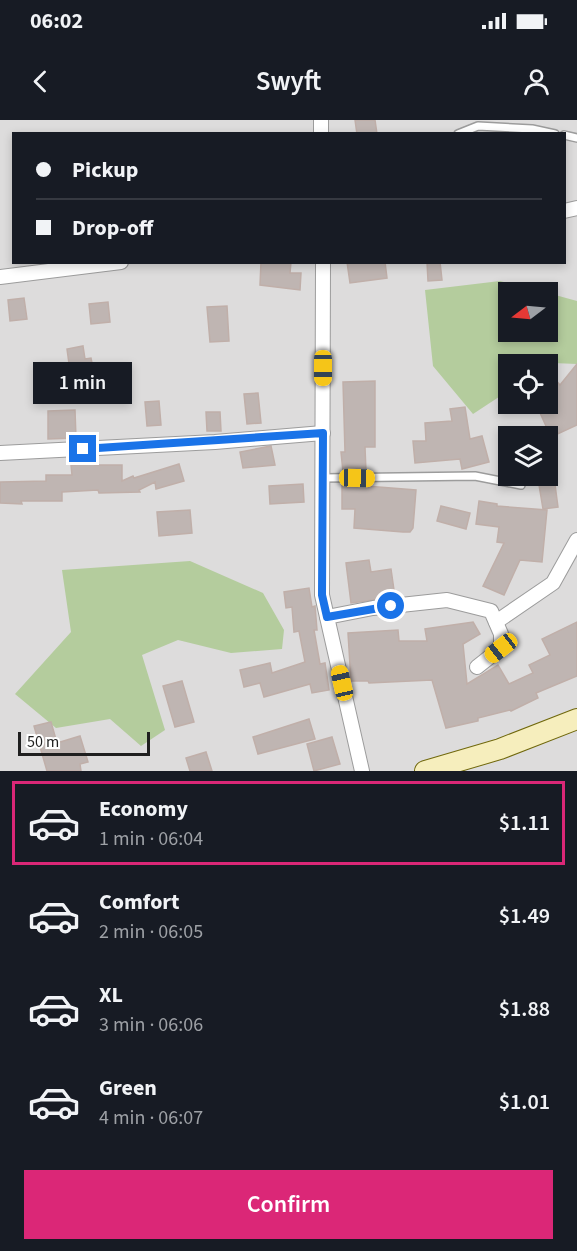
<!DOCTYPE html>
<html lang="en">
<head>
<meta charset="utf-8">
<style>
  body { margin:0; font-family:"Source Sans 3",sans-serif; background:#20242c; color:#f1f3f6; height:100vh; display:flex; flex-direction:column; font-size:22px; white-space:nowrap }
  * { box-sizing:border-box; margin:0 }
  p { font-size:20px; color:#9ea1a6 }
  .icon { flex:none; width:33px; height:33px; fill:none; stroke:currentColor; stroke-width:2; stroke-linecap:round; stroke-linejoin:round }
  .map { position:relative; height:651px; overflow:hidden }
  .drawer { display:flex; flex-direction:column; background:#171b24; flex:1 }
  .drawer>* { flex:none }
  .hud { position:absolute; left:12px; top:12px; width:554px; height:132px; border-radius:0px; box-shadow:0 3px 9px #0003; display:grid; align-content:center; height:132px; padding:0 24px; background:#171b24 }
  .needle { width:39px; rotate:254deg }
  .fabs { position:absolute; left:498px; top:162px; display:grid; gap:12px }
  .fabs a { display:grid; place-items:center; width:60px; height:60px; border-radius:0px; background:#171b24; box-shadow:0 3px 9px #0003; font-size:30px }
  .scale { position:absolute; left:18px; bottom:15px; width:132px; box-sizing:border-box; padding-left:6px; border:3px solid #1f1f1f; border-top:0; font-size:16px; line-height:21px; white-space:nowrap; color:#1f1f1f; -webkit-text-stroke:4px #fff; paint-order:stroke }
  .end { position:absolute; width:27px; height:27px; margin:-14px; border:8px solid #1a73e8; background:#fff; box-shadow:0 0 0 3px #fff }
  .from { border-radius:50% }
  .bubble { position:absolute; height:42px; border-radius:0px; background:#171b24; box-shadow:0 3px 9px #0003; font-size:20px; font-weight:600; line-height:42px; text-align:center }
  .car { position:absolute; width:18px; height:36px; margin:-18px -9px; border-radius:8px; box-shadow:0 0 4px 2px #0007; background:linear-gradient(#f5c518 24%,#345 0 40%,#f5c518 0 76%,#345 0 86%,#f5c518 0) }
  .hud b { display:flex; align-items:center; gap:21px; height:57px; font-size:22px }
  .hud b+b { border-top:2px solid #363941 }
  .hud i { width:15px; height:15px; background:#f1f3f6 }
  ul { padding:10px 0 0; list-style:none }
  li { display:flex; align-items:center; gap:18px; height:84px; margin:0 12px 9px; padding:0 12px; border:3px solid transparent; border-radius:0px }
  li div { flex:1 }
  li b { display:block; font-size:22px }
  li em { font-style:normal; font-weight:600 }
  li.active { border-color:#db2777 }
  li>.icon { width:54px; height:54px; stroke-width:1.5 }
  .button { display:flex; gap:12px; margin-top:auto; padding:12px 24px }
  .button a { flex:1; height:69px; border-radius:0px; background:#db2777; color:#fff; font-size:24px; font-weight:600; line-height:69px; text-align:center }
  .status { display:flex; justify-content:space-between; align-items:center; height:42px; padding:0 30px; background:#171b24; direction:ltr }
  .status svg { height:16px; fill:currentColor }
  header { display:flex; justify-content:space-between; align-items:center; height:78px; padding:0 24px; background:#171b24; font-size:27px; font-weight:600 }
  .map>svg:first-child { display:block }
  .residential { fill:#dddcdc; fill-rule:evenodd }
  .forest { fill:#b4cc9d }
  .building { fill:#bfb5b2; stroke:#c0afa9; stroke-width:1.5 }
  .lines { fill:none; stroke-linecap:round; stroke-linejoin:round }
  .service-casing { stroke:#9c9c9c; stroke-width:10 }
  .minor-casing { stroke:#9c9c9c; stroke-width:16 }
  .secondary-casing { stroke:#70680c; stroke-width:22 }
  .service { stroke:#fff; stroke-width:7 }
  .minor { stroke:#fff; stroke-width:14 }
  .secondary { stroke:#f6eebd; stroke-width:20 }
  .route { stroke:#1a73e8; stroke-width:8 }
</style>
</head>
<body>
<div class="status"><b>06:02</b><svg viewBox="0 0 49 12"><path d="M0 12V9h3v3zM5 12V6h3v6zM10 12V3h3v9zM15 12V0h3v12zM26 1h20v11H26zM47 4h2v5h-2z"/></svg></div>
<header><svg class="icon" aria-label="back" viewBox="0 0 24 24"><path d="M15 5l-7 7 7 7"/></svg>Swyft<svg class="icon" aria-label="person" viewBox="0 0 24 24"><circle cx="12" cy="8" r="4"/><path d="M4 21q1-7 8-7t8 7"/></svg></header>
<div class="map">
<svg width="577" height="651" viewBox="0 0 577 651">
  <rect width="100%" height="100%" fill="#efeae6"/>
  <path class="residential" d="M0,0H577V651H0ZM14,14H564V142H14ZM508,172H548V212H508ZM508,244H548V284H508ZM508,316H548V356H508Z"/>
  <g class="forest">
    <polygon points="500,161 544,172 508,172 508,212 548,212 548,173 577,181 577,244 553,243 548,246 508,244 508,271 473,294 433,246 425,170"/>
    <polygon points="190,441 263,473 284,510 282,529 231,533 178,520 142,535 165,610 141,626 110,599 56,608 15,574 71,512 62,450"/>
  </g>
  <g class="building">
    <polygon points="355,0 375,0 377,14 357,14"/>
    <polygon points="261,142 291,142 290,153 301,153 300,170 260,165"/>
    <polygon points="347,142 385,142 387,158 350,163"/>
    <polygon points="427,142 440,142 442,160 428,161"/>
    <polygon points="24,178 27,199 10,201 8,180"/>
    <polygon points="108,182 110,202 91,204 89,184"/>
    <polygon points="227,186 229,221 210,222 207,187"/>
    <polygon points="83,226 85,239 91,238 93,248 125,243 128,265 102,269 101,261 72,265 67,229"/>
    <polygon points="577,244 577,305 551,317 536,284 548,284 548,251 560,265"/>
    <polygon points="375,261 375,327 365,327 366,352 343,352 341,332 345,332 343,262"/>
    <polygon points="258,273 261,303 247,304 244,274"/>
    <polygon points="159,281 161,305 147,306 145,282"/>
    <polygon points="465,287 470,319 482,316 489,342 462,349 460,339 415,343 413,321 426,321 425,303 452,301 450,289"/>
    <polygon points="75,290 76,318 48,319 48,291"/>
    <polygon points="206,292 220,292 221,311 207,311"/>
    <polygon points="271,326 275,345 243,348 240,332"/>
    <polygon points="95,344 95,345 122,345 122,361 133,356 134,358 179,344 184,361 156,369 155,362 139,370 140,372 99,373 98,370 62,372 62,381 21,381 22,384 0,383 0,362 46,361 46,355 72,355 71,345"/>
    <polygon points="554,357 558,387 543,389 538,359"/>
    <polygon points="342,363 366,363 366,366 416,370 413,408 410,412 403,412 354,408 355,389 342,389"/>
    <polygon points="303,364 304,382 270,384 269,366"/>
    <polygon points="479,381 497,384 497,386 547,390 542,442 520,440 504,475 483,466 504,423 497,422 499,407 476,404"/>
    <polygon points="441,386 470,393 466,409 437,401"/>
    <polygon points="190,390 192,413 159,416 157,392"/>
    <polygon points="369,440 371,452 391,449 395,477 351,483 346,443"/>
    <polygon points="309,468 312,487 315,486 317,510 314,510 320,544 325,543 329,570 312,573 310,564 264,577 260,563 244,567 240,550 270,543 272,553 305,542 299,511 294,512 292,487 286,488 284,472"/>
    <polygon points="473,502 480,514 463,524 467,564 498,545 509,564 533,553 529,545 550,535 542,519 577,502 577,556 536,573 538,578 511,591 510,590 478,598 478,601 446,608 432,560 369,563 368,561 351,561 348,513 398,510 399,521 427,521 425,509"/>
    <polygon points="182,561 194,602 175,607 163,566"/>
    <polygon points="309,599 315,619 258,634 253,617"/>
    <polygon points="51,602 57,623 80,616 88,642 80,644 81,651 47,651 34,606"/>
    <polygon points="332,617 340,644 314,651 307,624"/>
    <polygon points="206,632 212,651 190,651 186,638"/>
  </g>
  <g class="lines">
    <g class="service-casing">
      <g id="service">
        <polyline points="458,14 478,6 532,9 555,14"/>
        <polyline points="564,15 577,18"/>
        <polyline points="323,358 475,356 521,365"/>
      </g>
    </g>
    <g class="minor-casing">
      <g id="minor">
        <polyline points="321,0 321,14"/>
        <polyline points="564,91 577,88"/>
        <polyline points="323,142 322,475 362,651"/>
        <polyline points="0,157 121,142"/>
        <polyline points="0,333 215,322 323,313"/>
        <polyline points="327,497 373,488 447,480 491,491 501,514 501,528 477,547"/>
        <polyline points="496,502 553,463 577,420"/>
      </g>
    </g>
    <g class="secondary-casing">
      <polyline id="secondary" points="425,651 500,629 577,599"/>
    </g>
    <use href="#service" class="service"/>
    <use href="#minor" class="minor"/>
    <use href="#secondary" class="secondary"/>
  </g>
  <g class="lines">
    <polyline class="route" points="83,329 323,313 322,475 327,497 391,486"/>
  </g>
</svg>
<div class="fabs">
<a><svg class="needle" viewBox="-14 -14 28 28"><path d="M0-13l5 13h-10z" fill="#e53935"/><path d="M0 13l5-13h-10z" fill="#9ea1a6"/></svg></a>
<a><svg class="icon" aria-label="locate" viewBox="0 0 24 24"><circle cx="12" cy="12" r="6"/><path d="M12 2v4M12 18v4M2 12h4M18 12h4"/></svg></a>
<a><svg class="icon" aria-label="layers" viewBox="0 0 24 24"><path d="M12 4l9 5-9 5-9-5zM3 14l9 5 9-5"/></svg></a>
</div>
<div class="scale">50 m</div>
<i class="end from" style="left:391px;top:486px"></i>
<i class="end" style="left:83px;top:329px"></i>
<div class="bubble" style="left:33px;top:242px;width:99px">1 min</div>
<i class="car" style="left:323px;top:248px;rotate:180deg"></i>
<i class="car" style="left:357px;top:358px;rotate:91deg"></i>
<i class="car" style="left:501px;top:528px;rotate:232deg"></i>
<i class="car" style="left:342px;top:563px;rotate:347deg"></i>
<div class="hud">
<b><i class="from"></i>Pickup</b>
<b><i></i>Drop-off</b>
</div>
</div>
<section class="drawer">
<ul>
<li class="active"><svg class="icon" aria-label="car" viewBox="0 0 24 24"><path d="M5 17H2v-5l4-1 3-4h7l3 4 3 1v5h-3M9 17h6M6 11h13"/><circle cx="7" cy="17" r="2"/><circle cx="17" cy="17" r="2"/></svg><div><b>Economy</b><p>1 min · 06:04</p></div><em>$1.11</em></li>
<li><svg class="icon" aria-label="car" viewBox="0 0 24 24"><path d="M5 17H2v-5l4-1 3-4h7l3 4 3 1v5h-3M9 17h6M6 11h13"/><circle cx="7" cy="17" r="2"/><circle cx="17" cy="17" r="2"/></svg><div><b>Comfort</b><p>2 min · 06:05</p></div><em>$1.49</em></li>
<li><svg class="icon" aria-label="car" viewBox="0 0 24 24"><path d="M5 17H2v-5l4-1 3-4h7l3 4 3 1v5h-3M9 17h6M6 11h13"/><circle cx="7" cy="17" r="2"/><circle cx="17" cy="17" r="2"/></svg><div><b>XL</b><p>3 min · 06:06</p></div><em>$1.88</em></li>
<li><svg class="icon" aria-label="car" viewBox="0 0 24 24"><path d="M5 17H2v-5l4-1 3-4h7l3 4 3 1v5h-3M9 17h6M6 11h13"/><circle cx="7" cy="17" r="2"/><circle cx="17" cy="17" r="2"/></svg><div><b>Green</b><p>4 min · 06:07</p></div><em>$1.01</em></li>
</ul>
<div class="button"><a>Confirm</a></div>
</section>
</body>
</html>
